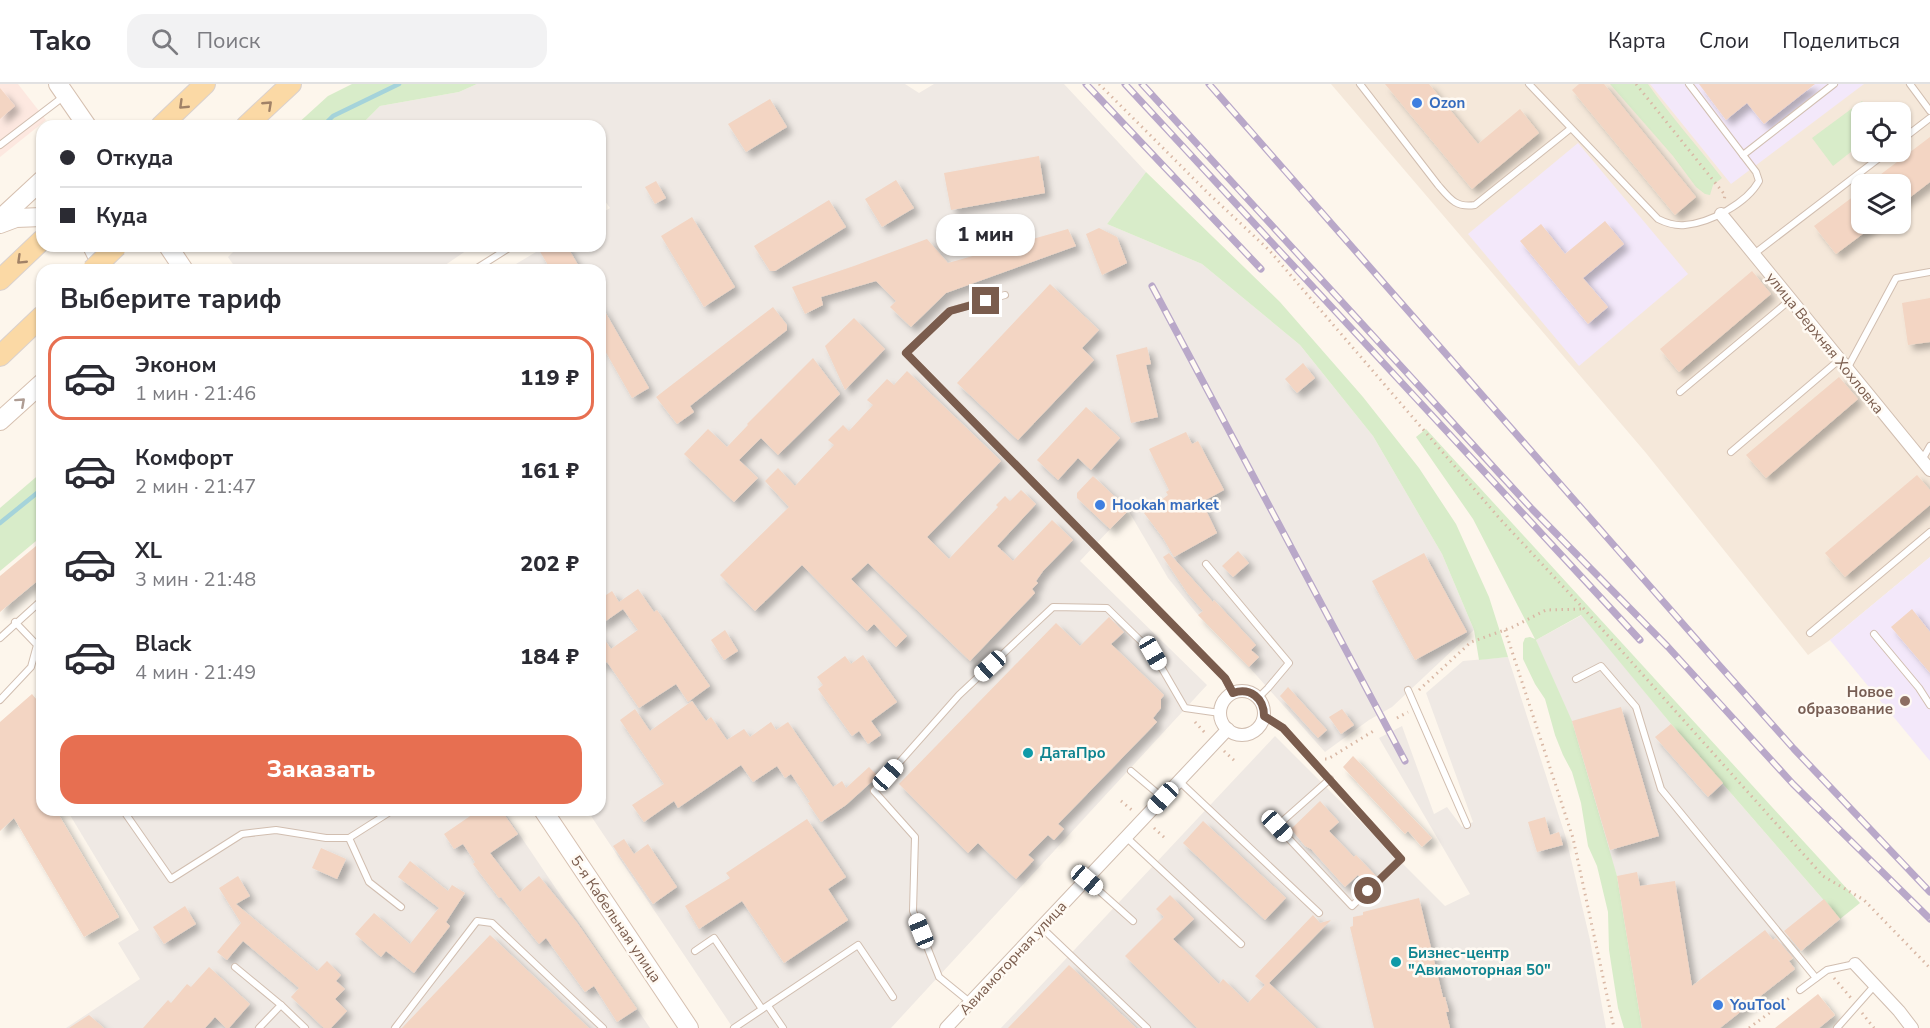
<!DOCTYPE html>
<html lang="ru">
<head>
<meta charset="utf-8">
<style>
  body { margin:0; font-family:"Nunito Sans",sans-serif; background:#f2f2f3; color:#2b2b33; height:100vh; display:flex; flex-direction:column; font-size:22px; white-space:nowrap }
  * { box-sizing:border-box; margin:0 }
  p { font-size:20px; color:#7c7c81 }
  .icon { flex:none; width:33px; height:33px; fill:none; stroke:currentColor; stroke-width:2; stroke-linecap:round; stroke-linejoin:round }
  .map { position:relative; flex:1; overflow:hidden }
  .side { position:absolute; left:36px; top:180px; width:570px; height:552px; display:flex; flex-direction:column; background:#fff; border-radius:18px; box-shadow:0 2px 4px #0004 }
  .side>* { flex:none }
  .hud { position:absolute; left:36px; top:36px; width:570px; height:132px; border-radius:18px; box-shadow:0 2px 4px #0004; display:grid; align-content:center; height:132px; padding:0 24px; background:#fff }
  .tools { position:absolute; left:1851px; top:18px; display:grid; gap:12px }
  .tools a { display:grid; place-items:center; width:60px; height:60px; border-radius:12px; background:#fff; box-shadow:0 2px 4px #0004; font-size:30px }
  .end { position:absolute; width:27px; height:27px; margin:-14px; border:8px solid #7a5c4d; background:#fff; box-shadow:0 0 0 3px #fff }
  .from { border-radius:50% }
  .bubble { position:absolute; height:42px; border-radius:18px; background:#fff; box-shadow:0 2px 4px #0004; font-size:20px; font-weight:800; line-height:42px; text-align:center }
  .car { position:absolute; width:18px; height:36px; margin:-18px -9px; border-radius:8px; box-shadow:0 0 4px 2px #0007; background:linear-gradient(#fff 24%,#345 0 40%,#fff 0 76%,#345 0 86%,#fff 0) }
  .hud b { display:flex; align-items:center; gap:21px; height:57px; font-size:22px }
  .hud b+b { border-top:2px solid #e1e1e2 }
  .hud i { width:15px; height:15px; background:#2b2b33 }
  ul { padding:0; list-style:none }
  li { display:flex; align-items:center; gap:18px; height:84px; margin:0 12px 9px; padding:0 12px; border:3px solid transparent; border-radius:18px }
  li div { flex:1 }
  li b { display:block; font-size:22px }
  li em { font-style:normal; font-weight:800 }
  li.selected { border-color:#e76f51 }
  li>.icon { width:54px; height:54px; stroke-width:1.5 }
  h2 { padding:0 24px; font-size:27px; line-height:72px }
  .cta { display:flex; gap:12px; margin-top:auto; padding:12px 24px }
  .cta a { flex:1; height:69px; border-radius:18px; background:#e76f51; color:#fff; font-size:24px; font-weight:800; line-height:69px; text-align:center }
  header { display:flex; align-items:center; gap:36px; box-sizing:border-box; height:84px; padding:0 30px; background:#fff; border-bottom:2px solid #e1e1e2 }
  header strong { font-size:28px }
  nav { display:flex; gap:33px; margin-inline-start:auto; font-size:21px }
  .search { width:420px; height:54px; background:#f2f2f3; display:flex; align-items:center; gap:15px; box-sizing:border-box; padding:0 21px; border-radius:18px; color:#7c7c81; font-size:22px }
  .map>svg:first-child { display:block }
  .residential { fill:#f5e8da; fill-rule:evenodd }
  .commercial { fill:#fde8e0 }
  .industrial { fill:#efe9e4 }
  .education { fill:#f3e8fa }
  .green { fill:#d8ecc9 }
  .lines { fill:none; stroke-linecap:round; stroke-linejoin:round }
  .stream { stroke:#a5d3da; stroke-width:4.5 }
  .building { fill:#f3d5c3; filter:url(#shadow) }
  .lane-casing { stroke:#d1beb0; stroke-width:8 }
  .street-casing { stroke:#d1beb0; stroke-width:14 }
  .secondary-casing { stroke:#d6c0b0; stroke-width:20 }
  .primary-casing { stroke:#dad1cd; stroke-width:22 }
  .path { stroke:#d9b8a5; stroke-width:3; stroke-dasharray:1.5 4.5; stroke-linecap:butt }
  .lane { stroke:#fff; stroke-width:6 }
  .street { stroke:#fff; stroke-width:12 }
  .secondary { stroke:#fff; stroke-width:18 }
  .primary { stroke:#fbd9a5; stroke-width:20 }
  .rail-casing { stroke:#b9a8c9; stroke-width:7 }
  .rail { stroke:#fffaf3; stroke-width:4.5; stroke-dasharray:14; stroke-linecap:butt }
  .primary-bridge-casing { stroke:#dad1cd; stroke-width:22; stroke-linecap:butt }
  .primary-bridge { stroke:#fbd9a5; stroke-width:20 }
  .oneway { stroke:#a18267 }
  .oneway2 { stroke:#af9d94 }
  .route { stroke:#7a5c4d; stroke-width:8 }
  .shop-dot { fill:#3f7fe0; stroke:#fffaf3; stroke-width:2 }
  .education-dot { fill:#8d6e63; stroke:#fffaf3; stroke-width:2 }
  .culture-dot { fill:#0f9aa8; stroke:#fffaf3; stroke-width:2 }
  .labels { text-anchor:middle; dominant-baseline:central; stroke-width:5; stroke-linejoin:round; paint-order:stroke }
  .shop-label { font-size:15px; font-weight:bold; fill:#366cbe; stroke:#fffaf3; text-anchor:start }
  .street-label { font-size:15px; fill:#7a5c4d; stroke:#fffaf3 }
  .education-label { font-size:15px; font-weight:bold; fill:#785e54; stroke:#fffaf3; text-anchor:end }
  .culture-label { font-size:15px; font-weight:bold; fill:#0d838f; stroke:#fffaf3; text-anchor:start }
</style>
</head>
<body>
<header>
<strong>Tako</strong>
<div class="search"><svg class="icon" aria-label="search" viewBox="0 0 24 24"><circle cx="10" cy="10" r="6"/><path d="M15 15l6 6"/></svg>Поиск</div>
<nav><a>Карта</a><a>Слои</a><a>Поделиться</a></nav>
</header>
<div class="map">
<svg width="1930" height="944" viewBox="0 0 1930 944">
  <defs>
    <filter id="shadow"><feDropShadow dx="5.5" dy="5.5" stdDeviation="3" flood-color="#0004"/></filter>
  </defs>
  <rect width="100%" height="100%" fill="#fdf6ec"/>
  <path class="residential" d="M1331,0H1930V473L1830,556L1808,571L1646,369ZM1862,28H1900V68H1862ZM1862,100H1900V140H1862Z"/>
  <polygon class="commercial" points="0,0 18,0 46,36 0,73"/>
  <g class="industrial">
    <polygon points="477,0 905,0 919,9 934,0 1064,0 1146,88 1107,140 1202,180 1300,261 1373,352 1442,470 1474,546 1392,623 1369,636 1325,668 1249,583 1198,531 1168,494 1128,426 1080,477 1207,601 891,944 733,944 587,726 600,726 600,186 506,186 546,162 600,162 600,130 610,124 600,110 600,42 360,42 380,22 459,8"/>
    <polygon points="239,162 473,162 438,186 237,186 228,173"/>
    <polygon points="1582,531 1671,640 1840,835 1789,876 1795,885 1720,944 1642,944 1617,792 1536,556"/>
    <polygon points="1508,573 1566,754 1590,856 1606,944 1001,944 1275,652 1445,822 1470,810 1379,654 1402,642 1434,730 1447,723 1462,743 1473,738 1426,609 1463,577"/>
    <polygon points="67,726 503,726 650,944 66,944 140,895 118,859 139,846"/>
  </g>
  <g class="education">
    <polygon points="1650,0 1864,0 1731,100"/>
    <polygon points="1578,59 1688,190 1579,282 1468,150"/>
    <polygon points="1930,473 1930,677 1830,556"/>
  </g>
  <g class="green">
    <polygon points="352,0 477,0 459,8 380,22 360,42 295,42 328,12"/>
    <path d="M1610,0H1648C1671,33 1698,62 1722,94L1713,101L1710,111L1705,110L1696,103L1673,72Z"/>
    <polygon points="1862,17 1870,28 1862,28 1861,60 1833,82 1812,54"/>
    <polygon points="1146,88 1280,218 1363,313 1419,384 1456,440 1489,513 1508,573 1479,576 1474,546 1442,470 1373,352 1300,261 1202,180 1107,140"/>
    <polygon points="1426,345 1860,819 1840,835 1671,640 1581,531 1536,556 1572,637 1617,792 1642,944 1624,944 1618,924 1609,866 1608,828 1597,782 1588,762 1581,719 1572,688 1563,671 1555,651 1545,615 1535,600 1523,575 1523,559 1525,554 1530,553 1535,555 1473,435 1416,353"/>
    <polygon points="42,388 42,452 0,487 0,424"/>
  </g>
  <g class="lines">
    <g class="stream">
      <polyline points="323,42 333,32 399,0"/>
      <polyline points="0,439 42,405"/>
    </g>
  </g>
  <g class="building">
    <polygon points="1385,0 1429,0 1478,60 1520,25 1539,49 1472,105"/>
    <polygon points="1579,0 1604,0 1696,113 1675,131 1572,6"/>
    <polygon points="1699,0 1815,0 1764,40 1747,19 1726,36"/>
    <polygon points="0,4 15,22 0,35"/>
    <polygon points="770,15 787,43 746,68 728,40"/>
    <polygon points="1930,53 1930,98 1900,121 1900,100 1868,100"/>
    <polygon points="1039,72 1045,109 951,126 944,89"/>
    <polygon points="896,96 914,124 882,143 865,115"/>
    <polygon points="656,97 666,114 655,120 645,103"/>
    <polygon points="1862,106 1862,140 1876,140 1836,170 1814,142"/>
    <polygon points="829,116 846,143 775,187 770,187 754,162"/>
    <polygon points="692,133 735,203 704,223 661,152"/>
    <polygon points="1605,137 1624,160 1583,194 1608,223 1588,240 1520,157 1541,140 1565,170"/>
    <polygon points="1099,144 1117,153 1127,179 1102,191 1086,150"/>
    <polygon points="1068,145 1076,162 946,209 911,243 890,223 896,217 876,197 821,213 823,221 805,230 792,203 854,182 927,155 948,179"/>
    <polygon points="546,162 567,162 581,186 551,186 539,166"/>
    <polygon points="1752,187 1771,210 1679,288 1660,265"/>
    <polygon points="1050,200 1099,246 1082,264 1094,276 1018,356 957,299"/>
    <polygon points="1930,214 1930,258 1908,261 1902,219"/>
    <polygon points="600,219 649,304 632,314 600,258"/>
    <polygon points="773,223 787,241 787,246 690,322 694,328 677,340 656,313"/>
    <polygon points="854,234 885,265 845,306 825,262"/>
    <polygon points="1147,263 1151,280 1146,281 1158,333 1131,339 1116,271"/>
    <polygon points="813,274 840,310 778,371 761,354 739,376 758,394 734,418 684,370 708,345 727,363 748,341 747,340"/>
    <polygon points="1303,279 1315,294 1297,309 1285,295"/>
    <polygon points="907,287 1001,377 927,453 949,475 998,423 996,421 1005,412 1010,417 1021,406 1036,420 997,462 1013,477 1052,436 1073,456 1043,487 1036,497 1038,499 1032,505 1035,509 970,577 868,479 851,495 907,552 896,563 874,540 867,547 802,481 755,527 720,491 789,423 765,397 778,384 795,402 834,361 828,356 843,341 849,347 873,321 867,316 887,295 894,301"/>
    <polygon points="1839,293 1858,315 1766,394 1746,371"/>
    <polygon points="1086,323 1120,354 1091,386 1078,374 1058,396 1037,376"/>
    <polygon points="1186,348 1192,360 1198,357 1224,406 1202,418 1217,449 1174,473 1163,454 1144,429 1168,411 1166,408 1169,406 1149,365"/>
    <polygon points="1917,391 1930,406 1930,421 1845,493 1825,469"/>
    <polygon points="1093,392 1129,426 1110,445 1077,414 1077,409"/>
    <polygon points="42,457 42,493 0,528 0,492"/>
    <polygon points="1238,467 1249,479 1233,493 1222,482"/>
    <polygon points="1169,469 1213,518 1214,516 1256,561 1251,566 1259,573 1249,583 1198,531 1203,527 1188,510 1163,473"/>
    <polygon points="1424,469 1467,548 1415,576 1372,497"/>
    <polygon points="638,505 654,528 657,526 710,602 688,618 676,600 639,624 607,578 600,583 600,549 611,565 638,546 623,525 600,541 600,515 612,507 619,518"/>
    <polygon points="1912,525 1930,548 1930,589 1891,543"/>
    <polygon points="1109,533 1124,548 1111,560 1164,611 1161,615 1161,624 1153,634 1157,638 1058,740 1064,745 1054,756 1048,751 1028,771 1034,776 1016,795 978,759 968,769 899,700 1056,539 1080,562"/>
    <polygon points="725,546 738,567 724,576 711,556"/>
    <polygon points="863,571 897,618 871,637 881,651 868,660 859,647 852,652 818,605 823,601 817,593 845,572 851,580"/>
    <polygon points="1288,603 1327,646 1318,654 1280,612"/>
    <polygon points="32,610 42,622 42,726 56,726 119,833 84,853 14,734 0,747 0,638"/>
    <polygon points="692,617 706,637 711,633 727,656 744,645 750,653 771,638 776,646 788,638 833,703 842,697 846,704 869,683 878,692 846,721 821,738 808,719 810,718 791,690 785,694 777,682 753,698 741,681 678,724 674,717 644,738 632,721 664,700 620,636 635,625 650,647"/>
    <polygon points="1621,623 1659,752 1610,766 1572,637"/>
    <polygon points="1342,625 1354,641 1341,650 1329,633"/>
    <polygon points="1671,640 1723,699 1708,713 1655,653"/>
    <polygon points="1353,672 1432,754 1422,763 1408,747 1405,750 1343,683"/>
    <polygon points="1320,717 1339,738 1329,747 1354,773 1356,771 1376,792 1366,801 1358,791 1345,803 1311,765 1305,762 1291,745"/>
    <polygon points="479,726 501,726 518,750 490,769 520,808 539,792 578,840 637,925 617,938 594,902 585,908 546,854 539,860 501,813 499,814 473,780 475,778 463,760 454,765 444,750"/>
    <polygon points="1545,733 1550,751 1559,748 1563,761 1537,768 1528,738"/>
    <polygon points="807,735 846,793 828,805 848,836 784,879 742,817 699,845 685,822 730,794 726,789"/>
    <polygon points="1203,737 1286,814 1265,836 1183,759"/>
    <polygon points="624,755 634,770 648,760 677,803 653,820 613,762"/>
    <polygon points="321,764 346,775 337,795 312,784"/>
    <polygon points="410,777 448,807 452,801 465,809 446,838 450,842 414,889 386,867 381,873 355,850 374,829 410,860 439,824 398,793"/>
    <polygon points="1637,788 1640,802 1675,797 1692,902 1765,846 1773,856 1776,854 1793,874 1789,877 1795,885 1720,944 1642,944 1617,792"/>
    <polygon points="238,792 250,812 236,820 317,887 327,877 341,891 336,897 345,905 335,915 347,927 331,944 324,944 291,913 299,904 243,857 227,876 217,868 241,839 219,804"/>
    <polygon points="1170,811 1194,835 1173,855 1219,900 1223,895 1248,919 1265,901 1255,892 1313,831 1320,839 1331,836 1269,899 1316,944 1197,944 1125,872 1164,833 1156,825"/>
    <polygon points="1419,814 1443,913 1445,913 1449,928 1446,928 1450,944 1374,944 1350,843 1353,842 1353,833 1363,831 1363,828"/>
    <polygon points="1824,815 1840,835 1801,867 1784,847"/>
    <polygon points="185,822 196,840 164,860 153,843"/>
    <polygon points="490,851 560,917 589,944 402,944"/>
    <polygon points="1069,881 1136,944 1008,944"/>
    <polygon points="209,883 250,920 229,944 226,944 215,933 205,944 143,944 168,916 171,919 187,900 191,903"/>
    <polygon points="1818,910 1835,931 1819,944 1775,944"/>
    <polygon points="89,931 104,944 69,944"/>
  </g>
  <g class="lines">
    <g class="lane-casing">
      <g id="lane">
        <path d="M1360,0L1438,101C1450,115 1456,124 1475,121L1570,45"/>
        <path d="M1529,0L1658,135C1666,139 1675,142 1685,141C1710,139 1747,119 1759,97L1756,88L1743,71"/>
        <polyline points="1689,0 1743,71 1834,0"/>
        <polyline points="1910,0 1930,27"/>
        <polyline points="1900,57 1930,34"/>
        <polyline points="0,61 63,13"/>
        <polyline points="1754,170 1887,68"/>
        <polyline points="474,186 512,162"/>
        <polyline points="1005,211 950,227 906,269 1225,594 1233,609"/>
        <polyline points="1847,285 1896,194 1930,188"/>
        <polyline points="1680,308 1790,216"/>
        <polyline points="1731,368 1839,276"/>
        <polyline points="1922,376 1930,362"/>
        <polyline points="1206,480 1289,579 1268,604 1258,614"/>
        <polyline points="1810,549 1930,448"/>
        <polyline points="1874,550 1919,604 1930,621"/>
        <polyline points="0,554 42,516"/>
        <polyline points="1576,595 1601,582 1636,623 1661,705 1816,894"/>
        <polyline points="1408,606 1467,741"/>
        <polyline points="0,616 31,583 37,561 15,538"/>
        <polyline points="1264,632 1283,644 1401,775 1352,822 1277,742 1330,695"/>
        <polyline points="1131,687 1163,714"/>
        <polyline points="1179,697 1319,829"/>
        <polyline points="123,726 171,795 242,750 276,746 326,754 349,754 393,726"/>
        <polyline points="1126,753 1241,860"/>
        <polyline points="349,754 369,798 401,823"/>
        <polyline points="1087,796 1133,837"/>
        <polyline points="1042,844 1147,944"/>
        <polyline points="695,867 714,854 762,925"/>
        <polyline points="235,883 281,921"/>
        <polyline points="1800,906 1827,886 1855,880"/>
        <polyline points="971,919 939,893 913,827 915,753 874,707 959,611 1053,523 1107,524 1153,569 1185,624 1220,629"/>
        <polyline points="768,922 783,944"/>
        <polyline points="259,944 281,921 305,944"/>
        <polyline points="395,944 477,837 492,839 603,944"/>
        <polyline points="734,944 858,861 893,913"/>
        <polyline points="1837,944 1875,901"/>
      </g>
    </g>
    <g class="street-casing">
      <g id="street">
        <polyline points="1721,130 1930,386"/>
        <circle cx="1242" cy="629" r="22"/>
        <polyline points="1855,880 1899,927 1912,944"/>
        <polyline points="946,944 1228,645"/>
      </g>
    </g>
    <g class="secondary-casing">
      <g id="secondary">
        <polyline points="58,0 87,42"/>
        <polyline points="0,135 42,96"/>
        <polyline points="0,140 16,134 42,133"/>
        <polyline points="92,162 104,186"/>
        <polyline points="168,162 184,186"/>
        <polyline points="0,337 42,299"/>
        <polyline points="543,726 689,944"/>
      </g>
    </g>
    <g class="primary-casing">
      <g id="primary">
        <polyline points="161,42 205,0"/>
        <polyline points="246,42 291,0"/>
        <polyline points="0,196 42,156"/>
        <polyline points="0,272 42,232"/>
      </g>
    </g>
    <g class="path">
      <polyline points="1099,0 1208,109 1269,166 1500,435 1584,525 1823,792 1864,816 1930,884"/>
      <polyline points="1636,0 1725,111 1724,117"/>
      <polyline points="1505,546 1573,754 1614,944"/>
      <polyline points="1419,606 1471,558 1513,543 1546,526 1584,525"/>
      <polyline points="1397,634 1408,628"/>
      <polyline points="1195,638 1206,650"/>
      <polyline points="1224,667 1237,679"/>
      <polyline points="1325,675 1328,675 1375,646"/>
      <polyline points="1121,717 1134,728"/>
      <polyline points="1154,744 1165,754"/>
      <polyline points="1834,894 1851,914"/>
      <polyline points="1862,929 1874,944"/>
      <polyline points="1749,944 1792,912"/>
    </g>
    <use href="#lane" class="lane"/>
    <use href="#street" class="street"/>
    <use href="#secondary" class="secondary"/>
    <use href="#primary" class="primary"/>
    <g class="rail-casing">
      <g id="rail">
        <polyline points="1086,0 1261,185"/>
        <polyline points="1125,0 1640,556"/>
        <polyline points="1142,0 1532,425 1668,563 1793,700 1930,835"/>
        <polyline points="1209,0 1719,581 1794,665 1930,808"/>
        <polyline points="1152,202 1405,677"/>
      </g>
    </g>
    <use href="#rail" class="rail"/>
    <g class="primary-bridge-casing">
      <polyline id="primary-bridge" points="92,186 117,162"/>
    </g>
    <use href="#primary-bridge" class="primary-bridge"/>
  </g>
  <defs><path id="oneway-chevron" d="M-2-3.5L2.5 0L-2 3.5" fill="none" stroke-width="1.6" stroke-linecap="round" stroke-linejoin="round" transform="scale(1.5)"/></defs>
  <g class="oneway">
    <use href="#oneway-chevron" transform="translate(183 21) rotate(136)"/>
    <use href="#oneway-chevron" transform="translate(268 21) rotate(-43)"/>
    <use href="#oneway-chevron" transform="translate(21 176) rotate(136)"/>
  </g>
  <use class="oneway2" href="#oneway-chevron" transform="translate(21 318) rotate(-42)"/>
  <g class="lines">
    <path class="route" d="M986,217L950,227L906,269L1225,594L1233,609C1250,603 1264,614 1264,632L1283,644L1401,775L1368,807"/>
  </g>
  <g class="shop-dot">
    <circle cx="1417" cy="19" r="6"/>
    <circle cx="1100" cy="421" r="6"/>
    <circle cx="1718" cy="921" r="6"/>
  </g>
  <circle class="education-dot" cx="1905" cy="617" r="6"/>
  <g class="culture-dot">
    <circle cx="1028" cy="669" r="6"/>
    <circle cx="1396" cy="878" r="6"/>
  </g>
  <g class="labels">
    <g class="shop-label">
      <text x="1429" y="19">Ozon</text>
      <text x="1112" y="421">Hookah market</text>
      <text x="1730" y="921">YouTool</text>
    </g>
    <g class="street-label">
      <text transform="translate(1825 259) rotate(51)">улица Верхняя Хохловка</text>
      <text transform="translate(616 835) rotate(56)">5-я Кабельная улица</text>
      <text transform="translate(1013 874) rotate(-47)">Авиамоторная улица</text>
    </g>
    <g class="education-label">
      <text x="1893" y="608">Новое<tspan x="1893" dy="17">образование</tspan></text>
    </g>
    <g class="culture-label">
      <text x="1040" y="669">ДатаПро</text>
      <text x="1408" y="869">Бизнес-центр<tspan x="1408" dy="17">"Авиамоторная 50"</tspan></text>
    </g>
  </g>
</svg>
<div class="tools">
<a><svg class="icon" aria-label="locate" viewBox="0 0 24 24"><circle cx="12" cy="12" r="6"/><path d="M12 2v4M12 18v4M2 12h4M18 12h4"/></svg></a>
<a><svg class="icon" aria-label="layers" viewBox="0 0 24 24"><path d="M12 4l9 5-9 5-9-5zM3 14l9 5 9-5"/></svg></a>
</div>
<i class="end from" style="left:1368px;top:807px"></i>
<i class="end" style="left:986px;top:217px"></i>
<div class="bubble" style="left:936px;top:130px;width:99px">1 мин</div>
<i class="car" style="left:1153px;top:569px;rotate:150deg"></i>
<i class="car" style="left:990px;top:582px;rotate:227deg"></i>
<i class="car" style="left:888px;top:691px;rotate:42deg"></i>
<i class="car" style="left:1163px;top:714px;rotate:223deg"></i>
<i class="car" style="left:1277px;top:742px;rotate:137deg"></i>
<i class="car" style="left:1087px;top:796px;rotate:131deg"></i>
<i class="car" style="left:921px;top:847px;rotate:338deg"></i>
<div class="hud">
<b><i class="from"></i>Откуда</b>
<b><i></i>Куда</b>
</div>
<section class="side">
<h2>Выберите тариф</h2>
<ul>
<li class="selected"><svg class="icon" aria-label="car" viewBox="0 0 24 24"><path d="M5 17H2v-5l4-1 3-4h7l3 4 3 1v5h-3M9 17h6M6 11h13"/><circle cx="7" cy="17" r="2"/><circle cx="17" cy="17" r="2"/></svg><div><b>Эконом</b><p>1 мин · 21:46</p></div><em>119 ₽</em></li>
<li><svg class="icon" aria-label="car" viewBox="0 0 24 24"><path d="M5 17H2v-5l4-1 3-4h7l3 4 3 1v5h-3M9 17h6M6 11h13"/><circle cx="7" cy="17" r="2"/><circle cx="17" cy="17" r="2"/></svg><div><b>Комфорт</b><p>2 мин · 21:47</p></div><em>161 ₽</em></li>
<li><svg class="icon" aria-label="car" viewBox="0 0 24 24"><path d="M5 17H2v-5l4-1 3-4h7l3 4 3 1v5h-3M9 17h6M6 11h13"/><circle cx="7" cy="17" r="2"/><circle cx="17" cy="17" r="2"/></svg><div><b>XL</b><p>3 мин · 21:48</p></div><em>202 ₽</em></li>
<li><svg class="icon" aria-label="car" viewBox="0 0 24 24"><path d="M5 17H2v-5l4-1 3-4h7l3 4 3 1v5h-3M9 17h6M6 11h13"/><circle cx="7" cy="17" r="2"/><circle cx="17" cy="17" r="2"/></svg><div><b>Black</b><p>4 мин · 21:49</p></div><em>184 ₽</em></li>
</ul>
<div class="cta"><a>Заказать</a></div>
</section>
</div>
</body>
</html>
